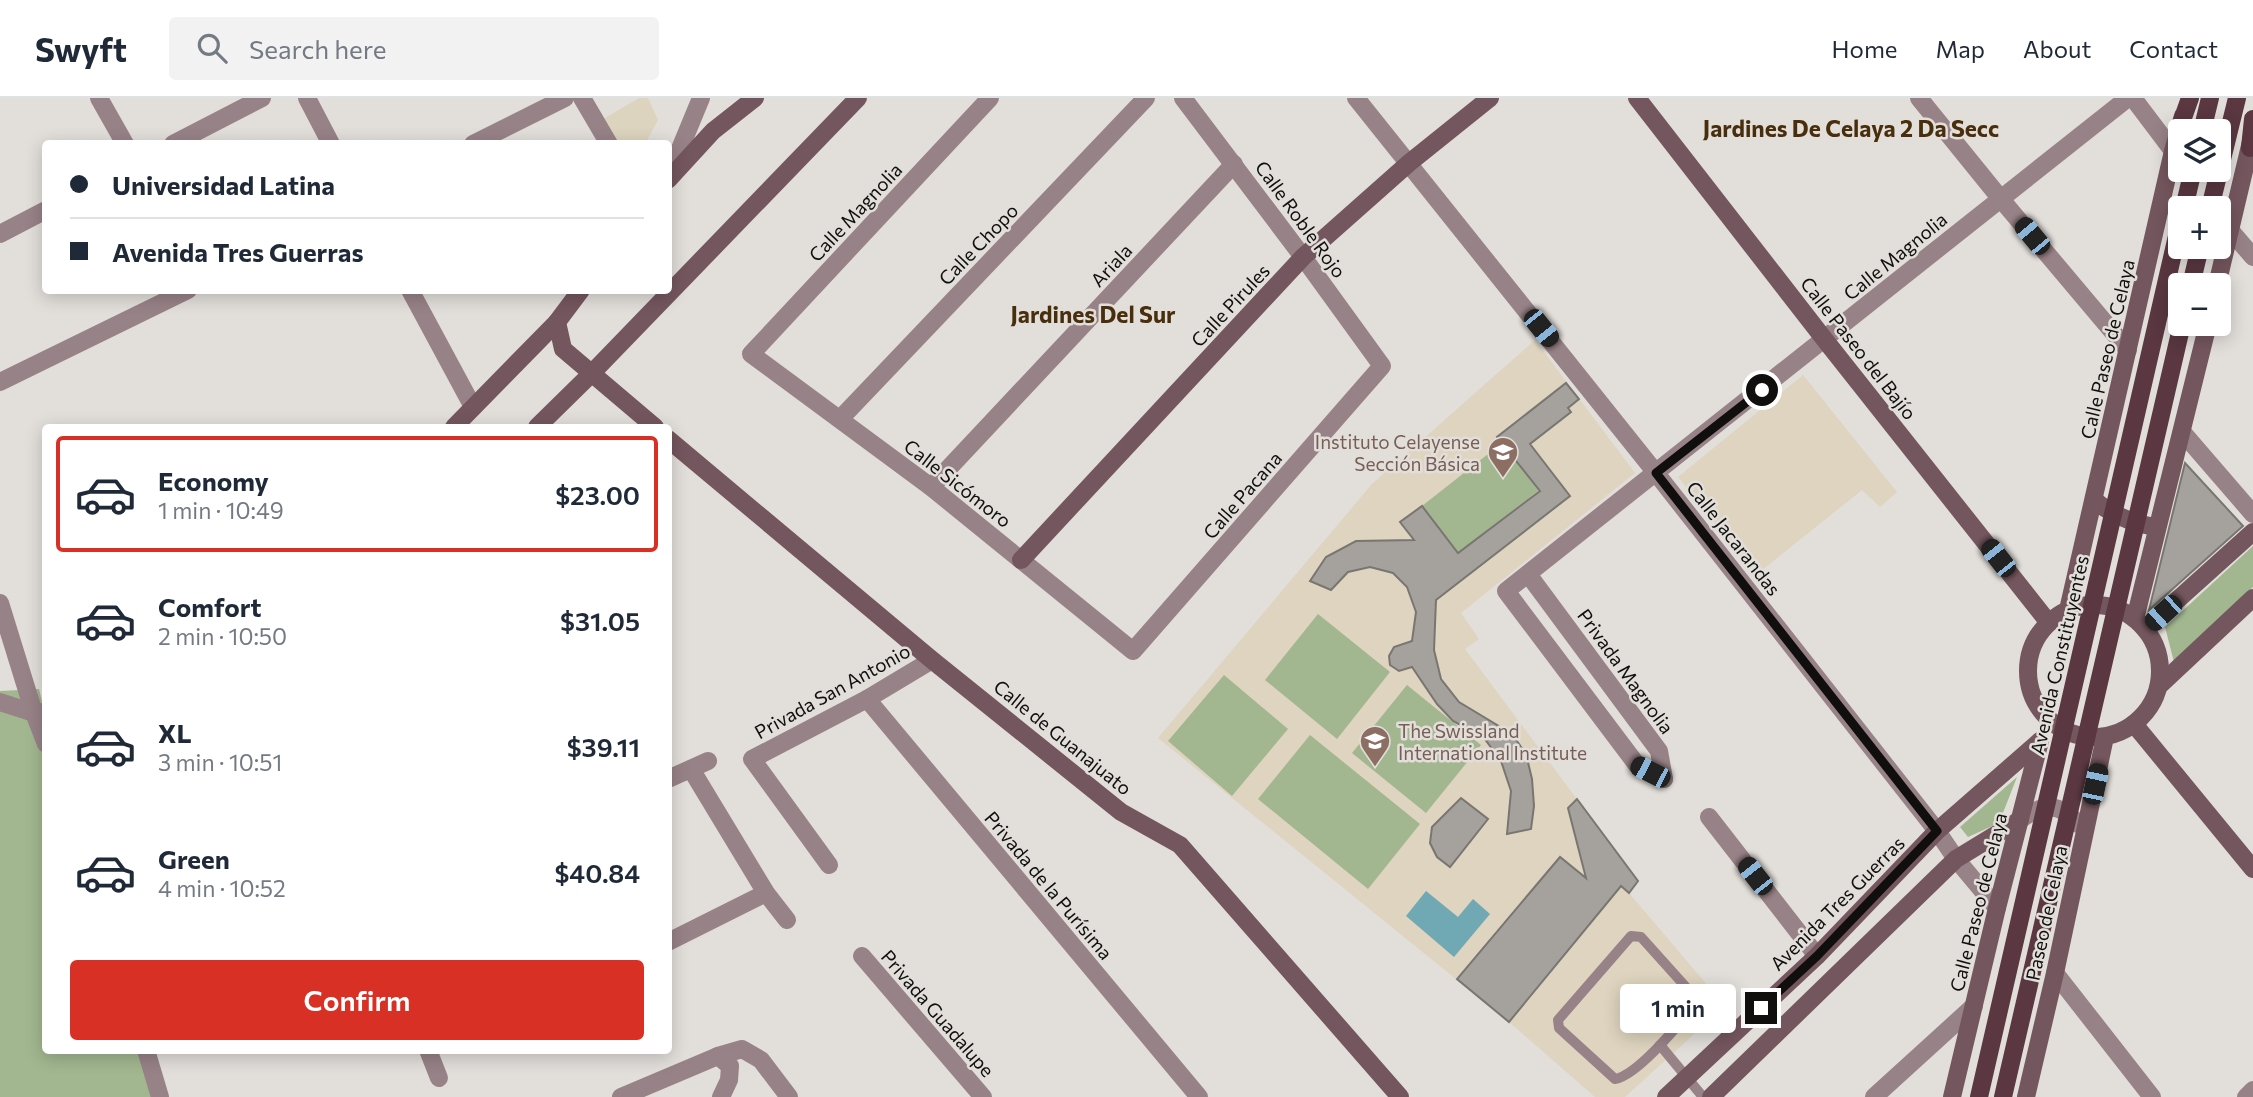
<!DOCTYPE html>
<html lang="en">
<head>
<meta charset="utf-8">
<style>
  body { margin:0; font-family:Commissioner,sans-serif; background:#f2f2f3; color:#1f2937; height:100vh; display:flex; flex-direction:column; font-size:26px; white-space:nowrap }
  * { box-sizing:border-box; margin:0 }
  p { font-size:23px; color:#747a83 }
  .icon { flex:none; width:38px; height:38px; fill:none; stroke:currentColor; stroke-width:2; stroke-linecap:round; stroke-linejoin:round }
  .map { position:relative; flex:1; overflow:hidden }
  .sheet { position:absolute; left:42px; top:326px; width:630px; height:630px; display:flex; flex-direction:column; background:#fff; border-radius:7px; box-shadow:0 4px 18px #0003 }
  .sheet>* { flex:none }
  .hud { position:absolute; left:42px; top:42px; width:630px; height:154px; border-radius:7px; box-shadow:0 4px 18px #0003; display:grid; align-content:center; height:154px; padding:0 28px; background:#fff }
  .tools { position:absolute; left:2168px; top:21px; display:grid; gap:14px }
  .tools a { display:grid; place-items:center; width:63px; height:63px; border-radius:7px; background:#fff; box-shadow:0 4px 18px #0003; font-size:35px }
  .end { position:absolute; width:32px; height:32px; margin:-16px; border:9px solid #100f0e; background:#fff; box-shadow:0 0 0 4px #fff }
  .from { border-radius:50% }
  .bubble { position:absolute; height:49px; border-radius:7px; background:#fff; box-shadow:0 4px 18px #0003; font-size:23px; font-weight:600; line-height:49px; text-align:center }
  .car { position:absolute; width:21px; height:42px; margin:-21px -10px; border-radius:9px; box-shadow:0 0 5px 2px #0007; background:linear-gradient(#222 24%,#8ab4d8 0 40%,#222 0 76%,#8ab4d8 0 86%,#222 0) }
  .hud b { display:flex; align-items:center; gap:24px; height:66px; font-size:26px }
  .hud b+b { border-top:2px solid #e0e1e3 }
  .hud i { width:18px; height:18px; background:#1f2937 }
  ul { padding:12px 0 0; list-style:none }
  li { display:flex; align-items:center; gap:21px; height:116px; margin:0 14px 10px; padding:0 14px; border:4px solid transparent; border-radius:7px }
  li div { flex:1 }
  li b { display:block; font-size:26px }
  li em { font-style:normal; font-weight:600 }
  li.active { border-color:#d93025 }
  li>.icon { width:63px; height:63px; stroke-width:1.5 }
  .primary-button { display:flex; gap:14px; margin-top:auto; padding:14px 28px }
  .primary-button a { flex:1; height:80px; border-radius:7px; background:#d93025; color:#fff; font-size:28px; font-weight:600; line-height:80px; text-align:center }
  header { display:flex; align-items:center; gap:42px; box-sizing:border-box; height:98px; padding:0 35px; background:#fff; border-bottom:2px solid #e0e1e3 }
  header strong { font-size:33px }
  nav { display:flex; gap:38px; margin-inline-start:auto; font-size:24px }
  .search { width:490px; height:63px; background:#f2f2f3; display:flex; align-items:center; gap:18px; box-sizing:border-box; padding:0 24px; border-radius:7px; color:#747a83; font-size:26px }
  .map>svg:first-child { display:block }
  .commercial { fill:#ddd4bf }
  .education { fill:#ded4bf }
  .green { fill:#a2b790 }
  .water { fill:#70a8b3 }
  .building { fill:#a5a29e; stroke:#797672; stroke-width:2 }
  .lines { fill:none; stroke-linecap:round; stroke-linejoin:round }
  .lane { stroke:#978287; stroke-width:10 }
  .street { stroke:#978287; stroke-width:18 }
  .secondary { stroke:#74565e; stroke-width:18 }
  .primary { stroke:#5a3741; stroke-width:18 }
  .primary-bridge { stroke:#5a3741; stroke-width:18 }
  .route { stroke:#100f0e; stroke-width:9 }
  .labels { text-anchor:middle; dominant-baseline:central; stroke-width:5; stroke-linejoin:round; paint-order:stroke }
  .street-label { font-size:19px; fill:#100f0e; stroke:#e2deda }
  .education-label { font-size:19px; fill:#785e54; stroke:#e2deda; text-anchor:end }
  .quarter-label { font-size:23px; font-weight:bold; fill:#482e0c; stroke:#e2deda }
</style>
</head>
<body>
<header>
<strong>Swyft</strong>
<div class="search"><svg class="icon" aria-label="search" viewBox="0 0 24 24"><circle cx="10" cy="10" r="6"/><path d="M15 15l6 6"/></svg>Search here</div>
<nav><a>Home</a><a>Map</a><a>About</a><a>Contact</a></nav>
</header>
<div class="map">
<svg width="2253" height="999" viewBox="0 0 2253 999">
  <rect width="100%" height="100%" fill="#e2deda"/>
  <polygon class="commercial" points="639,0 648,0 658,22 645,46 611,45 598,24"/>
  <g class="education">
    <polygon points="1535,242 1635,375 1461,515 1479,541 1465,551 1638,783 1629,795 1725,908 1625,999 1595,999 1509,924 1158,640 1372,386"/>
    <polygon points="1803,277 1897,394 1880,409 1862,392 1756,477 1678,379"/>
  </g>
  <g class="green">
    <polygon points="1502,345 1539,392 1458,455 1422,408"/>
    <polygon points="2253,448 2253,489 2174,564 2165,529"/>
    <polygon points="1318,516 1390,574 1337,641 1265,582"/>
    <polygon points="1224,577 1288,631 1232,698 1168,643"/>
    <polygon points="1407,587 1481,647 1426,715 1352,655"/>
    <polygon points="39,591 45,615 46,952 145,952 151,999 0,999 0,593"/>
    <polygon points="1310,637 1420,726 1368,791 1258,701"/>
    <polygon points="2017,679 1999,725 1968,739 1960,729"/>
  </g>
  <polygon class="water" points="1426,793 1458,819 1473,801 1490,816 1454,859 1406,818"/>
  <g class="building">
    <polygon points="1566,285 1579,301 1568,310 1571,314 1530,346 1570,398 1436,502 1434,552 1441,581 1459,604 1512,636 1526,656 1532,681 1534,708 1531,731 1507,736 1511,693 1501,663 1484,640 1453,623 1437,606 1412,569 1399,573 1390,567 1389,558 1394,549 1412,543 1416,514 1407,489 1393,475 1370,469 1348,474 1331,492 1310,483 1326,459 1356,443 1414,442 1400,424 1422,408 1458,455 1540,393 1497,339"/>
    <polygon points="2185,365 2243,428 2149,512"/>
    <polygon points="1461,700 1488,721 1450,769 1437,759 1430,745 1432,729"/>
    <polygon points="1577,701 1638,783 1629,795 1621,788 1509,924 1457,881 1560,759 1586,780 1568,710"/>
  </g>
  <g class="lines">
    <g class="lane">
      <path d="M1631,838L1641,839L1694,898L1696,906C1680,925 1638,977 1615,981L1559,930L1558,922Z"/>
      <polyline points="1660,947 1703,999"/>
    </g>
    <g class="street">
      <polyline points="99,0 125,46"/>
      <polyline points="307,0 331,46"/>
      <polyline points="582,0 609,46"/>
      <polyline points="990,0 751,256 931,389 1133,553 1382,268 1303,159 1183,0"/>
      <polyline points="1356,0 1656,375 1937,733 1956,761 1997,810"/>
      <polyline points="1919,0 2000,100 2128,252"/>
      <polyline points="2133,0 2173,53"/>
      <polyline points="173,46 262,0"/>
      <polyline points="473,46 565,0"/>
      <polyline points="668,80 701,0"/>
      <polyline points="2230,132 2253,159"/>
      <polyline points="0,136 46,112"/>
      <polyline points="410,192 473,309"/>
      <polyline points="0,284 188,192"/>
      <polyline points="840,321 1146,0"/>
      <polyline points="2183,335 2253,416"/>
      <polyline points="931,389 1234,66"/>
      <polyline points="1528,476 1659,653 1664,681"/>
      <polyline points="0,505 34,615 46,646"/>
      <polyline points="867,601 1199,999"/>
      <polyline points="0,604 34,615 40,614"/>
      <polyline points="691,671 766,795 787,822"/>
      <polyline points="668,681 708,663"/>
      <polyline points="1664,681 1637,667 1506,493 2128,0"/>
      <polyline points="1709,719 1817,858"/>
      <path d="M2020,722C2042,706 2059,703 2078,726"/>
      <polyline points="829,767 752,661 867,601 932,562"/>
      <polyline points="668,844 766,795"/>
      <polyline points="862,858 983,999"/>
      <polyline points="2055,875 2152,999"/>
      <polyline points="146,952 160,999"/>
      <polyline points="428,952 439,980"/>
      <polyline points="718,958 742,951 761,962 789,999"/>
      <polyline points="621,999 718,958 730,968 729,982 721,999"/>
      <polyline points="1874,999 1974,908"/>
      <polyline points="2246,999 2253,992"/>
    </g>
    <g class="secondary">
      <polyline points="1637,0 1825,242 2049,525"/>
      <polyline points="668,82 713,33 755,0"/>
      <polyline points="2217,187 2253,35"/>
      <polyline points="581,192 557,224 563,251 655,329"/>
      <polyline points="454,329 557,224"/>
      <polyline points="537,329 591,276 858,0"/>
      <polyline points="668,341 932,562 1121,714 1180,747 1400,999"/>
      <path d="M2094,402C2111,416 2129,424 2150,428"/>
      <polyline points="1021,462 1303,159 1409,65 1490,0"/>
      <circle cx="2094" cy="573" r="66"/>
      <polyline points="2068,512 2173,53 2183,18"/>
      <polyline points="2135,521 2208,226"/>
      <polyline points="2145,531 2253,434"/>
      <polyline points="2159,588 2253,500"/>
      <polyline points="2134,626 2253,771"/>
      <polyline points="1666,999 1817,858 1937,733 2040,643"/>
      <polyline points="1711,999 1956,761 2020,722"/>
      <polyline points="1952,999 1997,810 2040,643"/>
      <polyline points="2026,999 2055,875 2105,639"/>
    </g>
    <g class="primary">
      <polyline points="2179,31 2190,0"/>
      <polyline points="2202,33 2210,0"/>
      <polyline points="2250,50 2253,21"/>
      <polyline points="2184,110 2193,72"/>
      <polyline points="2210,110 2237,0"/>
      <polyline points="2191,187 2200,149"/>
    </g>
    <g class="primary-bridge">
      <polyline points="1979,999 2180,125"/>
      <polyline points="2003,999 2182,226"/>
    </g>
  </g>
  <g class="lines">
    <polyline class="route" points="1761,910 1817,858 1937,733 1656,375 1762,292"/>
  </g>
  <defs>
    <g id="school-pin" transform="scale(1.575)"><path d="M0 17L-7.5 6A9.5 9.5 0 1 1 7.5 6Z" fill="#8d6e63" stroke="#e2deda"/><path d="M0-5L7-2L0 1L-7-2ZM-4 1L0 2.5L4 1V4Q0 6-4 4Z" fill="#fff"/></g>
  </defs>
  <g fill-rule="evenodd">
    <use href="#school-pin" x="1503" y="354"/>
    <use href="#school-pin" x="1375" y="643"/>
  </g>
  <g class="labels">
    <g class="street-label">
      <text transform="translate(855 114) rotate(-47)">Calle Magnolia</text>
      <text transform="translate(1301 121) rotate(54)">Calle Roble Rojo</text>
      <text transform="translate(978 146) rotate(-46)">Calle Chopo</text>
      <text transform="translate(1895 158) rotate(-39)">Calle Magnolia</text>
      <text transform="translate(1111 167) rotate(-47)">Ariala</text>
      <text transform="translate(1230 207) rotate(-47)">Calle Pirules</text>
      <text transform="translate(1859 250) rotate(52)">Calle Paseo del Bajío</text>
      <text transform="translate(2107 251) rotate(-77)">Calle Paseo de Celaya</text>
      <text transform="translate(958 385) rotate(38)">Calle Sicómoro</text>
      <text transform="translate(1242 397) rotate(-49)">Calle Pacana</text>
      <text transform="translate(1734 440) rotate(52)">Calle Jacarandas</text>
      <text transform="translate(2059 557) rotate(-77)">Avenida Constituyentes</text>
      <text transform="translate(1626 573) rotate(54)">Privada Magnolia</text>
      <text transform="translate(832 593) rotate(-29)">Privada San Antonio</text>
      <text transform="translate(1063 639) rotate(39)">Calle de Guanajuato</text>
      <text transform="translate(1049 787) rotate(50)">Privada de la Purísima</text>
      <text transform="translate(1978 804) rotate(-76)">Calle Paseo de Celaya</text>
      <text transform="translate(1837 805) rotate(-45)">Avenida Tres Guerras</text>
      <text transform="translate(2046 815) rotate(-78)">Paseo de Celaya</text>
      <text transform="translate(938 915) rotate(49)">Privada Guadalupe</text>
    </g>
    <g class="education-label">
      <text x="1480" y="343">Instituto Celayense<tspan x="1480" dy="22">Sección Básica</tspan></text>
      <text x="1398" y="632" text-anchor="start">The Swissland<tspan x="1398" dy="22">International Institute</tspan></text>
    </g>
    <g class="quarter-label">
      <text x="1851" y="30">Jardines De Celaya 2 Da Secc</text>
      <text x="1093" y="216">Jardines Del Sur</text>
    </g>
  </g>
</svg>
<div class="tools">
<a><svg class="icon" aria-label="layers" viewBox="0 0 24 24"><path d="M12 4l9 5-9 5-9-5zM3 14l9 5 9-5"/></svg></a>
<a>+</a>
<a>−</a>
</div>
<i class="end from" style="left:1762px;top:292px"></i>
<i class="end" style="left:1761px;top:910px"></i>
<div class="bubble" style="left:1620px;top:886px;width:116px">1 min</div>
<i class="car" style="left:2032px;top:138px;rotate:320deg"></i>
<i class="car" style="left:1541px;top:230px;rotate:141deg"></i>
<i class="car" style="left:1998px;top:460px;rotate:322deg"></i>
<i class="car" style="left:2163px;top:515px;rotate:228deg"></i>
<i class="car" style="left:1650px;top:674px;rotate:297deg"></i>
<i class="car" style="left:2095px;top:686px;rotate:12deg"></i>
<i class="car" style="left:1755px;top:778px;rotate:322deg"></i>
<div class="hud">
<b><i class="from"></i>Universidad Latina</b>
<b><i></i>Avenida Tres Guerras</b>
</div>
<section class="sheet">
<ul>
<li class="active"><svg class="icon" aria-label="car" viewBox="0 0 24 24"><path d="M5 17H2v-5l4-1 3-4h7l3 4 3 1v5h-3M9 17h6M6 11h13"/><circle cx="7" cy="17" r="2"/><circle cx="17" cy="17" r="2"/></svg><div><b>Economy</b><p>1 min · 10:49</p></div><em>$23.00</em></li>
<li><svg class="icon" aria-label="car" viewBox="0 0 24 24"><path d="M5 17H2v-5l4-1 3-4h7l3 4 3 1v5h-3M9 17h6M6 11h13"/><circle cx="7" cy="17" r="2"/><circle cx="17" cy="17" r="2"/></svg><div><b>Comfort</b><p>2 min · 10:50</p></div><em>$31.05</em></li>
<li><svg class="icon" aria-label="car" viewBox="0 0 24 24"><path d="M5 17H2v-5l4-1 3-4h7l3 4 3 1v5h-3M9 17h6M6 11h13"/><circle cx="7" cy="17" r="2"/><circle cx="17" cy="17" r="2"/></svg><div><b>XL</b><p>3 min · 10:51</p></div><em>$39.11</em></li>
<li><svg class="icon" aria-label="car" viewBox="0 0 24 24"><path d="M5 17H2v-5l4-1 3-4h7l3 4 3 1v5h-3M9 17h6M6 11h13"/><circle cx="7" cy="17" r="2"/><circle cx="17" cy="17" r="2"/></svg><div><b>Green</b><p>4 min · 10:52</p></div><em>$40.84</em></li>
</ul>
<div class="primary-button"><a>Confirm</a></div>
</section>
</div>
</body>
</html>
